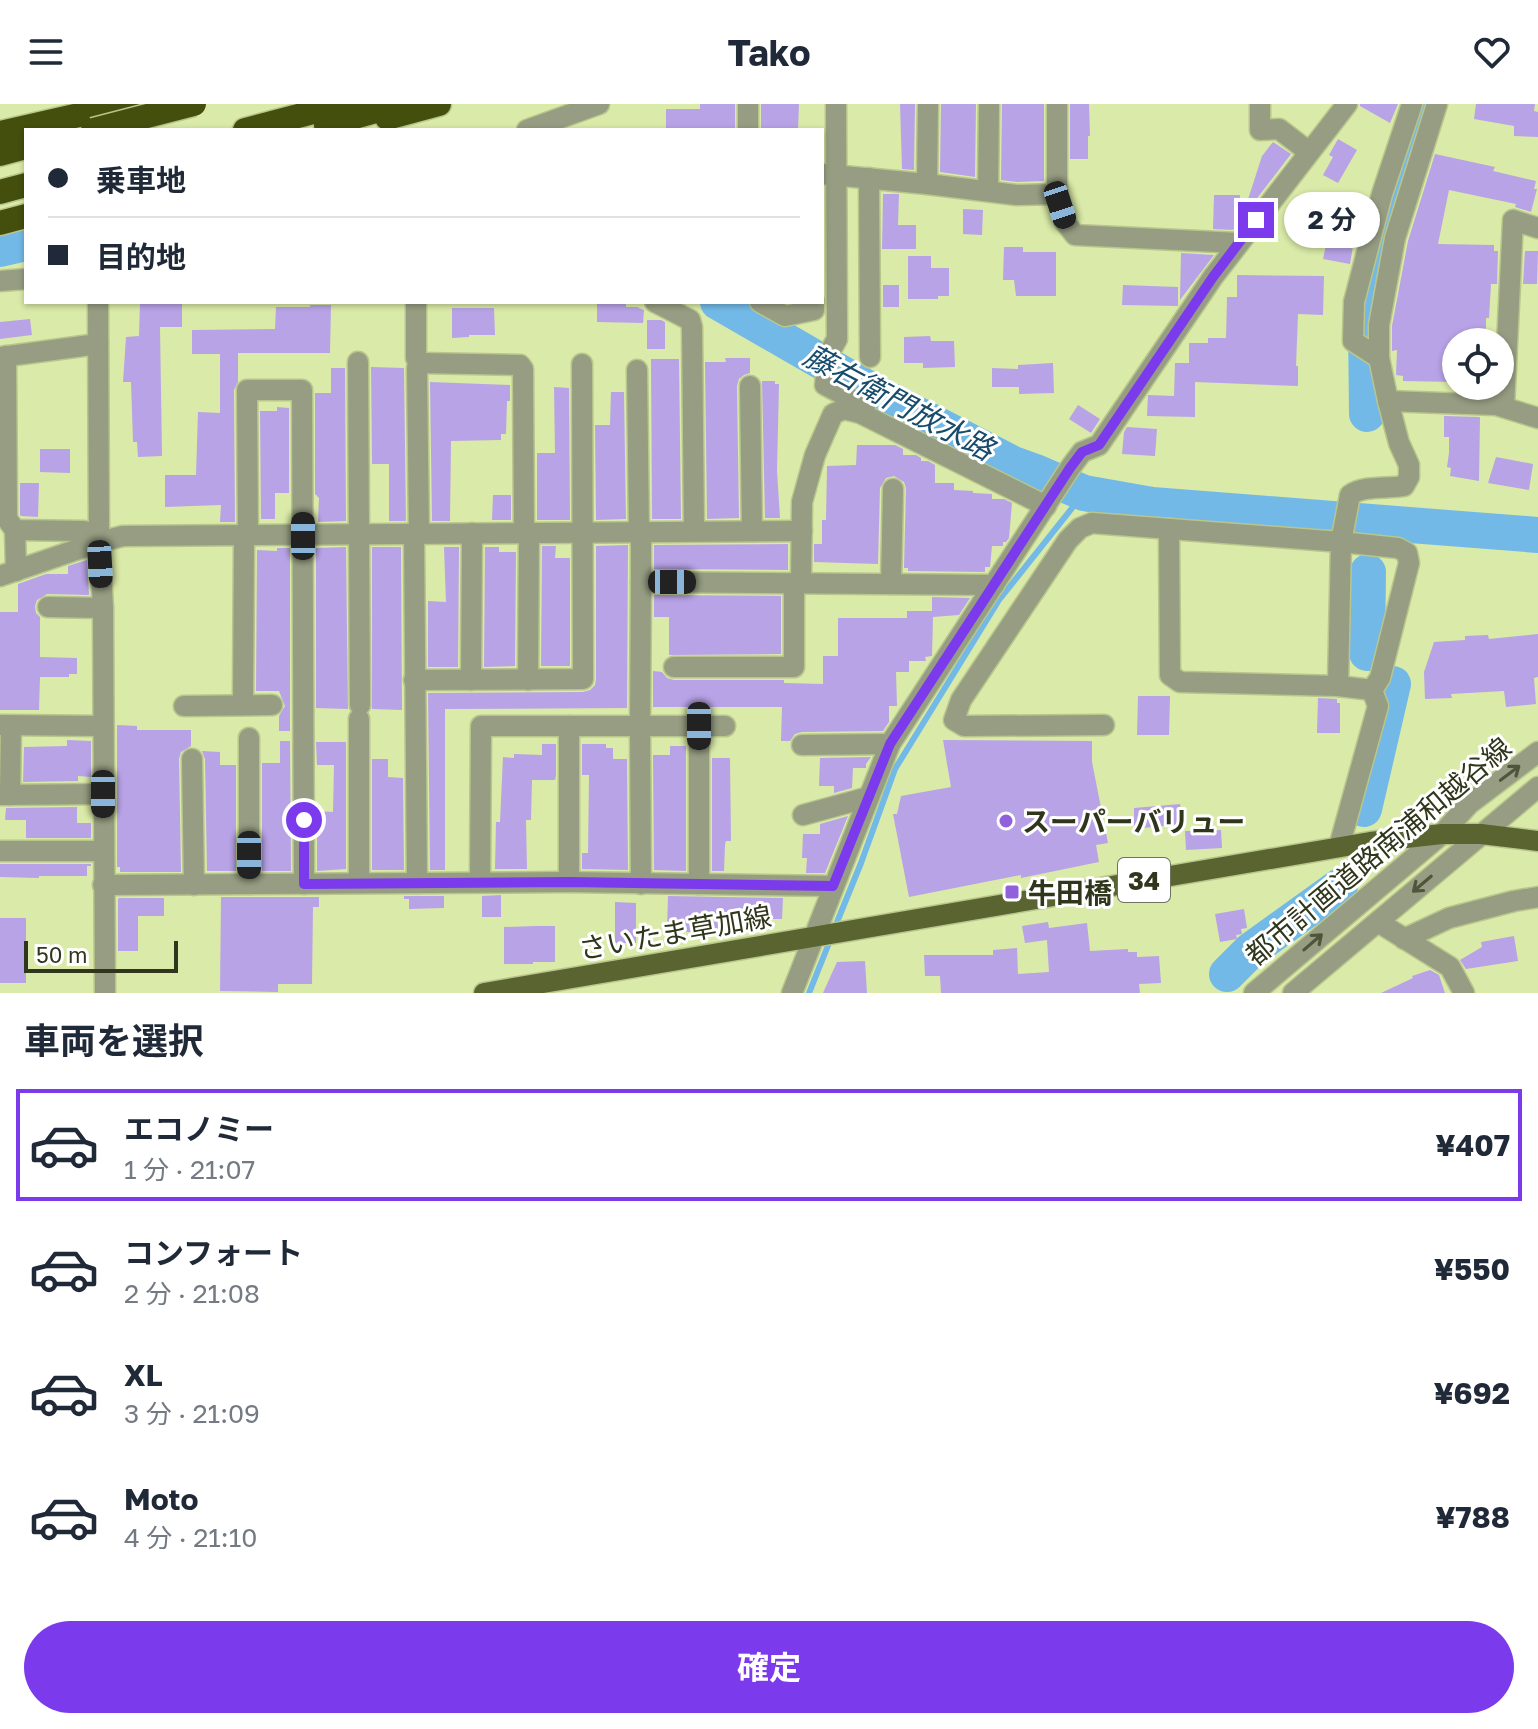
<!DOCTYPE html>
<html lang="ja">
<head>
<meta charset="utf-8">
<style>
  body { margin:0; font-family:"Golos Text","Noto Sans JP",sans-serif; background:#f6f6f7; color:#1f2937; height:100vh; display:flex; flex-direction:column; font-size:30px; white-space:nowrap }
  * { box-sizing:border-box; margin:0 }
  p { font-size:26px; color:#747a83 }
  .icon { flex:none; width:44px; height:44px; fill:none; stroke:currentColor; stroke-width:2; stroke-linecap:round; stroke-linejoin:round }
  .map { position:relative; height:889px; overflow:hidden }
  .sheet { display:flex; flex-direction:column; background:#fff; flex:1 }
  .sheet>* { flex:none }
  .guide { position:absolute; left:24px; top:24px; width:800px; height:176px; border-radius:0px; box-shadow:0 2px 6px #0004; display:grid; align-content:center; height:176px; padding:0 24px; background:#fff }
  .buttons { position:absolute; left:1442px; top:224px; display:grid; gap:16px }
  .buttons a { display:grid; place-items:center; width:72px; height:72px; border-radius:50%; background:#fff; box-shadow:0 2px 6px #0004; font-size:40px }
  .scale { position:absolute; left:24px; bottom:20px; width:154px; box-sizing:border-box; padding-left:8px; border:4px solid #30361b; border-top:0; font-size:22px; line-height:28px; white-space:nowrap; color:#30361b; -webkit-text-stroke:6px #fff; paint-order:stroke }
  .end { position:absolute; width:36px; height:36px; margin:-18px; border:10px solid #7c3aed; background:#fff; box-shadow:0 0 0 4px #fff }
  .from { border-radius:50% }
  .bubble { position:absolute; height:56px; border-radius:28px; background:#fff; box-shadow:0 2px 6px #0004; font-size:26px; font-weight:700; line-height:56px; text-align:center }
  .car { position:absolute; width:24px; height:48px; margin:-24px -12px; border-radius:10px; box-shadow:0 0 6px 2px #0007; background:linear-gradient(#222 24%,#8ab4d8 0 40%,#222 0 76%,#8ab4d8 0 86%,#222 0) }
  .guide b { display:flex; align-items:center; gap:28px; height:76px; font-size:30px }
  .guide b+b { border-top:2px solid #e0e1e3 }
  .guide i { width:20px; height:20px; background:#1f2937 }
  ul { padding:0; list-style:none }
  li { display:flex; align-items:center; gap:24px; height:112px; margin:0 16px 12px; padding:0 8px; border:4px solid transparent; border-radius:0px }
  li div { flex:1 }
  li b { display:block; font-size:30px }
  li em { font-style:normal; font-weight:700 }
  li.active { border-color:#7c3aed }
  li>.icon { width:72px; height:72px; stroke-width:1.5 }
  h2 { padding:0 24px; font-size:36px; line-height:96px }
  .primary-button { display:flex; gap:16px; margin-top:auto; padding:16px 24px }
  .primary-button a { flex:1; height:92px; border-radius:48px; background:#7c3aed; color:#fff; font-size:32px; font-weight:700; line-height:92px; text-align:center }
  header { display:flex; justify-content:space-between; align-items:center; height:104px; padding:0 24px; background:#fff; font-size:36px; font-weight:700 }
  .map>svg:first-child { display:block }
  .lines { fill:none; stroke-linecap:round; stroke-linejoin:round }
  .stream { stroke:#73b9e7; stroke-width:6 }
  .river { stroke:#73b9e7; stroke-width:36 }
  .building { fill:#b8a3e6 }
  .minor-casing { stroke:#b8c68c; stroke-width:23 }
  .major-casing { stroke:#b8c68c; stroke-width:23 }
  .highway-casing { stroke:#b8c68c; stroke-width:27 }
  .minor { stroke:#969d82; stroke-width:20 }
  .major { stroke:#596431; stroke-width:20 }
  .highway { stroke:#444f0d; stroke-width:24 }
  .highway-bridge-casing { stroke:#b8c68c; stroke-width:27; stroke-linecap:butt }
  .highway-bridge { stroke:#444f0d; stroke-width:24 }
  .oneway { stroke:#4f553a }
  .route { stroke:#7c3aed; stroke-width:10 }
  .poi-dot { fill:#9061da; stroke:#fff; stroke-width:3 }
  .labels { text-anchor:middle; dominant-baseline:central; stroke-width:6; stroke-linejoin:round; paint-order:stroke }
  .shield { fill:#fff; stroke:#6e725f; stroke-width:2 }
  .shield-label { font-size:26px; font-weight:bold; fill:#30361b }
  .poi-label { font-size:28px; font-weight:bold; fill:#30361b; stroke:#fff; text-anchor:start }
  .street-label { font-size:28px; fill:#30361b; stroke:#fff }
  .water-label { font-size:30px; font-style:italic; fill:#174c6c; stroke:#fff }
</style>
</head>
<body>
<header><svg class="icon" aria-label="menu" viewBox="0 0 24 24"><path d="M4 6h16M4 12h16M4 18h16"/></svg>Tako<svg class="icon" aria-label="heart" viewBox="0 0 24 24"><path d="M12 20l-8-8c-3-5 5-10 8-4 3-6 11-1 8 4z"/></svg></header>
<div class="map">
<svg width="1538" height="889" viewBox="0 0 1538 889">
  <rect width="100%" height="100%" fill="#daeaa8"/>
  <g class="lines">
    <g class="stream">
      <polyline points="835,823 861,759 895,665 999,496 1084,389"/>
      <polyline points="809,889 831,834"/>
    </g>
    <g class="river">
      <polyline points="0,145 26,139"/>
      <polyline points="718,198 876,289 1013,360 1038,369 1084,389 1152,401 1538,431"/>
      <polyline points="1367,310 1366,219 1377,156 1422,0"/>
      <polyline points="1367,549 1368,468"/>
      <polyline points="1364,705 1393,580"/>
      <polyline points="1227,870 1251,846 1340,782"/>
    </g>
  </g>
  <g class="building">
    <polygon points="700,0 735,0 735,26 666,26 666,5 700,5"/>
    <polygon points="761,0 799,0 798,26 761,26"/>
    <polygon points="900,0 915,0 914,66 902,65"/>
    <polygon points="941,0 976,0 975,73 940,68"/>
    <polygon points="1002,0 1044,0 1044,77 1017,78 1001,76"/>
    <polygon points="1070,0 1089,0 1090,32 1088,32 1088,55 1070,55"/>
    <polygon points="1360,0 1398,0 1390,19 1360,2"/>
    <polygon points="1476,0 1535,0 1534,7 1538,8 1538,33 1514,32 1514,22 1474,15"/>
    <polygon points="1338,35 1357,46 1338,79 1323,71 1333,53 1329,51"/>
    <polygon points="1273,38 1291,50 1242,114 1262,52"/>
    <polygon points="1435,50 1495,63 1493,67 1536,77 1534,85 1537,85 1531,108 1515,103 1516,100 1449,86 1438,140 1494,141 1494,147 1498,147 1497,180 1491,180 1489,214 1486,214 1486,238 1456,238 1456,278 1403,277 1403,272 1396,271 1397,246 1392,247 1392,222 1408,137"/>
    <polygon points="883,90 899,90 898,121 916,121 916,145 882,145"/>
    <polygon points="1214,91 1240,91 1240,117 1233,126 1213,125"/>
    <polygon points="963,105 983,106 982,131 963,130"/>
    <polygon points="1327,136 1353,142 1350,160 1323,155"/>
    <polygon points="1004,143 1023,143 1023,148 1056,148 1056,192 1016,192 1014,176 1003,176"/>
    <polygon points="1525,147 1538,147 1537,180 1523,180"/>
    <polygon points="1181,149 1214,151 1180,196"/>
    <polygon points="908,152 931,152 931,164 949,164 949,192 938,192 938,195 908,195"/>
    <polygon points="1237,171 1324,172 1323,211 1298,210 1296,262 1298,262 1298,282 1195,278 1195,313 1147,312 1148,291 1174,292 1175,259 1189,259 1189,239 1208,239 1208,234 1226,234 1227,193 1237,193"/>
    <rect x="883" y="181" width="16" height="22"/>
    <polygon points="1123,181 1178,183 1178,202 1122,201"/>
    <polygon points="140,198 182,198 182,223 160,223 162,352 138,353 137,338 133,338 131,278 123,278 126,233 139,232"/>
    <polygon points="597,198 626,199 626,203 637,203 644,206 643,219 597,218"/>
    <polygon points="310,201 331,201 330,249 238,249 238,278 234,286 235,418 220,418 221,401 165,403 165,371 196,371 198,308 220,309 220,250 192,250 192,226 275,225 276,203 310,203"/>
    <polygon points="452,204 494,204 495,231 469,231 469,233 452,234"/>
    <polygon points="30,215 32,231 0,235 0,218"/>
    <polygon points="647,216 661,216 665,218 665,245 647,245"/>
    <polygon points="930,232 931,237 954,237 955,263 923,264 923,259 904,259 904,233"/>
    <polygon points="725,254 750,254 750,269 744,271 739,275 737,282 739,414 707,415 705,258 726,258"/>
    <polygon points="651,255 679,255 681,415 652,415"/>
    <polygon points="1053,259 1054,289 1019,290 1019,283 992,283 992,264 1018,265 1018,261"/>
    <polygon points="371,263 404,264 406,417 389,417 389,360 372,360"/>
    <polygon points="331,264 345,264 346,417 318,418 319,394 315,390 315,289 331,289"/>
    <polygon points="762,277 775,277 775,280 779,280 777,367 780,414 765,414"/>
    <polygon points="430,278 510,281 510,297 507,297 506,330 501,330 501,336 451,337 450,417 432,417"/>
    <polygon points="554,283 569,284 570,416 537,416 537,349 555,349"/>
    <polygon points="611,288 624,288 626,415 596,416 595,321 610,321"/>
    <polygon points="1078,301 1100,315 1091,329 1069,315"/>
    <polygon points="277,303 289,304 289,389 275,389 275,415 261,415 260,307 277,307"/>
    <polygon points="1444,312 1480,313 1479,377 1450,372 1451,364 1447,363 1449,349 1449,333 1444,333"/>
    <polygon points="1127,323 1157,325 1155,352 1122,350 1124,328"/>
    <polygon points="857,341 895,341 903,345 903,351 916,351 921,354 921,357 928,357 935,361 935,379 954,379 954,386 973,387 973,389 992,390 992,395 1004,395 1012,399 1009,434 1006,438 1003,438 1003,442 992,442 990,463 985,463 985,468 908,467 908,464 904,464 906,384 904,378 894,372 886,374 880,384 878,460 814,458 814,440 822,440 822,416 826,416 827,362 856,361"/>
    <polygon points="40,345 70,345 70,369 40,368"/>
    <polygon points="1496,353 1533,360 1529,386 1488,379"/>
    <polygon points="20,379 39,379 38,413 21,412 20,411"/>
    <polygon points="493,391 511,391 511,416 492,416"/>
    <polygon points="788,440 788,466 654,465 654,441"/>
    <polygon points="628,441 627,604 445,605 445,766 430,766 428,589 583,588 590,586 595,581 596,575 596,442"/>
    <polygon points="542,442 556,442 555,454 570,454 570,562 541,562"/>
    <polygon points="346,443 348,605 316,604 316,444"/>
    <polygon points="372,443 401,443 402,606 372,605"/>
    <polygon points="444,443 459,443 458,563 428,563 428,497 446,498"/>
    <polygon points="485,443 499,443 499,448 516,448 515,562 484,563"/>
    <polygon points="277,444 290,444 290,627 279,627 279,612 285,602 279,587 256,587 257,446 277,447"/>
    <polygon points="87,456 89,491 47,490 37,496 35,502 36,509 40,513 40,553 77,554 77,570 69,570 69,573 40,573 39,606 0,606 0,508 18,508 18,480 46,470 68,470 68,462"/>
    <polygon points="654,491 781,492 781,550 669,551 669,513 654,513"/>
    <polygon points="932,493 970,494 959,511 933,513 932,552 925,553 926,557 909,557 909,568 896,568 897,602 889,602 889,618 883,627 802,628 795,630 790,637 781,637 782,603 653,603 653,567 662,568 667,574 674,576 784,576 784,579 823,580 823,552 838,552 838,514 907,514 907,507 932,507"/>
    <polygon points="1538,530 1538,573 1534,574 1536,600 1506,603 1504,587 1451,590 1452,594 1425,595 1424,568 1434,538 1465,536 1465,532 1488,531 1489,535"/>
    <polygon points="1138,592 1170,592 1169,631 1137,631"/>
    <polygon points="1318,594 1337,595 1337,599 1340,599 1340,629 1317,629"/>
    <polygon points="117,621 137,622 137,626 191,626 191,642 181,648 179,655 181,768 120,768 120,763 117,763"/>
    <polygon points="67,636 91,637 91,673 78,672 78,677 23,678 24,643 67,642"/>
    <polygon points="943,636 1092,637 1092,658 1108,739 1096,741 1099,758 1021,774 1021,771 909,793 893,710 897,710 901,692 951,683"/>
    <polygon points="280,637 290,637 291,767 262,767 262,659 280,659"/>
    <polygon points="316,638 346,638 346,765 317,767 317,707 333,708 334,661 317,661"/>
    <polygon points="542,640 556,640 556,672 555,676 532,676 531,716 526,716 527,765 495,765 496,718 500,718 503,653 514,654 514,650 542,651"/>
    <polygon points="582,640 606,640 606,644 613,644 613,655 627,655 628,766 582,765 582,749 588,749 589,671 582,671"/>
    <polygon points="670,642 686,642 686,767 654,766 653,651 670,651"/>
    <polygon points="202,647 220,648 220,661 236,661 236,767 207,767 205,655"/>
    <polygon points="871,653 866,660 866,664 853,664 852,684 834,689 834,682 819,682 820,654"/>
    <polygon points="712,654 730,654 731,737 726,737 725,740 724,767 712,767"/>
    <polygon points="372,655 388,655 388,673 403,674 404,766 372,766"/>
    <polygon points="1180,700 1182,720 1134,725 1134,704"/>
    <polygon points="77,703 77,719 91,719 91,734 26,734 26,716 5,716 6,704"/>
    <polygon points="848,712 825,769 806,769 807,754 802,754 803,730 820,730 820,720"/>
    <polygon points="1221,726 1222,744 1186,746 1185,727"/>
    <polygon points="0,760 91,760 91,762 87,762 87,772 39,772 39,774 0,773"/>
    <polygon points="501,791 501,813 482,813 482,792"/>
    <polygon points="404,792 444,792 444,804 409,805 409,795 404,795"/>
    <polygon points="668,792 783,794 782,815 763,815 763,819 756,819 756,822 722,822 722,828 667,828"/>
    <polygon points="221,793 319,793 319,803 313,803 312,880 278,880 278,888 220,887"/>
    <polygon points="119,794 164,794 164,812 138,812 138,847 118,847 118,795"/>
    <polygon points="615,798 636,799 636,839 615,839"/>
    <polygon points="1244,805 1247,824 1241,825 1242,830 1236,831 1237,835 1220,838 1215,810"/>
    <rect x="0" y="814" width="26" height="65"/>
    <polygon points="1048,818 1049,824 1087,819 1090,847 1128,845 1128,848 1137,848 1137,853 1159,852 1161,879 1139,880 1140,889 941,889 940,872 925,872 924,851 993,851 993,846 1017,844 1018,870 1049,868 1047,836 1025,839 1022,822"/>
    <polygon points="536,822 555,822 555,858 533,858 533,860 504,860 504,823"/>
    <polygon points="1514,832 1518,857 1466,865 1460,856 1482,843 1481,838"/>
    <polygon points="865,857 867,889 823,889 837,858"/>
    <polygon points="1430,866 1439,871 1445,889 1381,889 1413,874 1412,872"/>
  </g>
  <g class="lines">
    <g class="minor-casing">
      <g id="minor">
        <polyline points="836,0 837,235 828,251 825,281 865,302 863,305"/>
        <polyline points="1057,0 1057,90"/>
        <polyline points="1260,0 1260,26 1279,25 1309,48"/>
        <polyline points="527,26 599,0"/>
        <polyline points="748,26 748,0"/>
        <polyline points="822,70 927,80 1017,91 1057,90 1065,118 1075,131 1239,139"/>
        <polyline points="869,74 870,253"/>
        <polyline points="927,80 928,0"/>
        <polyline points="988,87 989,0"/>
        <polyline points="0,177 26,175"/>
        <polyline points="98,198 99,432 103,504 105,889"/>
        <polyline points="416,198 416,254 421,259"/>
        <polyline points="655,198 690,216 692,223 694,426"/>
        <polyline points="760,198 785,212 814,206 814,198"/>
        <polyline points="6,252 7,415 15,426 84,427 99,432"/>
        <polyline points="0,253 98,240"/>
        <polyline points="1379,254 1353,237 1354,198 1382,90 1412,0"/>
        <polyline points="358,258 360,601"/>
        <polyline points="637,266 639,427"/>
        <polyline points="750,282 752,427"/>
        <polyline points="1388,297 1496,301 1538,314"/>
        <polyline points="1504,303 1513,116 1538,124"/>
        <path d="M1169,425L1170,571L1180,578L1338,582L1372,586L1380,574L1409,459L1407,449L1398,444L1341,438L1350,391C1364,381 1387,385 1404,382L1409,373V361L1399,339L1388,297L1379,254V221L1395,134L1437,0"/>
        <polyline points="15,426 16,467"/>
        <polyline points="641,427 641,478"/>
        <polyline points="414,430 417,779"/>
        <polyline points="419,430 417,264 421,259 520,261 523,265 524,428"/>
        <polyline points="248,433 247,286 302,286 304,780"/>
        <polyline points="0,472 99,438 123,432 802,427"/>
        <polyline points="801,479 802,398 815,351 833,310 844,305 860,309 1046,402"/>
        <polyline points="891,480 893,385"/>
        <polyline points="48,503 103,504"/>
        <polyline points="674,563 794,563 794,479"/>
        <polyline points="414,576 583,575 582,260"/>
        <polyline points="471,576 472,429"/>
        <polyline points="528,576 529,428"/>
        <polyline points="243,601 244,433"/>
        <polyline points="184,602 272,601"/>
        <polyline points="0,621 103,622"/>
        <polyline points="1104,621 964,622 954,616 961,596 1068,436 1080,424 1092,419 1341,438 1338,582"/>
        <polyline points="569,622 725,622"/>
        <polyline points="699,622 699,780"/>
        <polyline points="802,641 890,640"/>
        <polyline points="192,655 194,781"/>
        <polyline points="0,691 103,690"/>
        <polyline points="10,691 11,622"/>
        <polyline points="803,711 869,693"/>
        <polyline points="1339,743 1378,602 1372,586"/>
        <polyline points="0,747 103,747"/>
        <polyline points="480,778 481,622 569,622 569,778"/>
        <polyline points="359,779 359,615"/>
        <polyline points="249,780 249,634"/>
        <polyline points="641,780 640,622 641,478 994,481"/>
        <polyline points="103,781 569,778 833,782"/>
        <polyline points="1378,818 1450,863 1464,889"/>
        <polyline points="1404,835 1449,814 1514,797 1538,793"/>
        <polyline points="792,889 890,640 1070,364 1082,348 1099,341 1213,173 1347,0"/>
        <polyline points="1254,889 1442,730 1469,700 1538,648"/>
        <polyline points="1293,889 1538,683"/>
      </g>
    </g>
    <g class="major-casing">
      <polyline id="major" points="484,889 1370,738 1442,730 1481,730 1538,737"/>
    </g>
    <g class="highway-casing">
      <g id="highway">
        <polyline points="387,14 439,0"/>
        <polyline points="326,21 401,0"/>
        <polyline points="245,26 344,0"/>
        <polyline points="0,29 127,0"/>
        <polyline points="0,50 26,43"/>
        <polyline points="0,88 26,81"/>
        <polyline points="0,119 26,112"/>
      </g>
    </g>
    <use href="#minor" class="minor"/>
    <use href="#major" class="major"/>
    <use href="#highway" class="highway"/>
    <g class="highway-bridge-casing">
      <polyline id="highway-bridge" points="93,26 194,0"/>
    </g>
    <use href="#highway-bridge" class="highway-bridge"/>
  </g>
  <defs><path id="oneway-shaft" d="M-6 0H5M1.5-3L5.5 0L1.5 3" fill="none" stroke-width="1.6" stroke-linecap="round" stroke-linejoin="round" transform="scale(2)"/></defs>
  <g class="oneway">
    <use href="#oneway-shaft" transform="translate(1510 669) rotate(-37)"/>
    <use href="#oneway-shaft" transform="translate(1422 780) rotate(140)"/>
    <use href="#oneway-shaft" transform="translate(1313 838) rotate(-41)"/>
  </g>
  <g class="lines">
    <polyline class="route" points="304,716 304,780 569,778 833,782 890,640 1070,364 1082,348 1099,341 1213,173 1256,116"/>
  </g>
  <g class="poi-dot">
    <circle cx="1006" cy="717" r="8"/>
    <rect x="1004" y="780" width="16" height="16" rx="4"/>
  </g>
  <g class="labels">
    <rect class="shield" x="1118" y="754" width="52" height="44" rx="6"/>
    <g class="shield-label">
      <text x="1144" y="776">34</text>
    </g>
    <g class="poi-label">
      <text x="1022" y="717">スーパーバリュー</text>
      <text x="1028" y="788">牛田橋</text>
    </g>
    <g class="street-label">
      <text transform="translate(1378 747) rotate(-40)">都市計画道路南浦和越谷線</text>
      <text transform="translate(675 828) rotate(-10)">さいたま草加線</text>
    </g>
    <g class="water-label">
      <text transform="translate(899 298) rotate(28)">藤右衛門放水路</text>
    </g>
  </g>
</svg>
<div class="buttons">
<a><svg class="icon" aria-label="locate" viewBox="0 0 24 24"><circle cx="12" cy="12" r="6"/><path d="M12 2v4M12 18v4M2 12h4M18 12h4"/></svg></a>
</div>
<div class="scale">50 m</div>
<i class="end from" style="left:304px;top:716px"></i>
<i class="end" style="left:1256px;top:116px"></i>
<div class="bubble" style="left:1284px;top:88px;width:96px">2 分</div>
<i class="car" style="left:1060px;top:101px;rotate:162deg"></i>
<i class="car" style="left:303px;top:432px;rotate:0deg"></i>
<i class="car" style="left:100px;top:460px;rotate:177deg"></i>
<i class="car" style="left:672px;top:478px;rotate:90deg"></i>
<i class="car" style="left:699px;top:622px;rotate:180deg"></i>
<i class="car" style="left:103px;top:690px;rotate:180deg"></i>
<i class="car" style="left:249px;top:751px;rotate:180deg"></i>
<div class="guide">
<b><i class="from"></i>乗車地</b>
<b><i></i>目的地</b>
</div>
</div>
<section class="sheet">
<h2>車両を選択</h2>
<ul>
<li class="active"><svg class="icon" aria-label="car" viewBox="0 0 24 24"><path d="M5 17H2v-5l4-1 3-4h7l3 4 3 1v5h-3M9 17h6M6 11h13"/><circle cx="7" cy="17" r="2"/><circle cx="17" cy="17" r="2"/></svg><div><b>エコノミー</b><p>1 分 · 21:07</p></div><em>¥407</em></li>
<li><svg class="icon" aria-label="car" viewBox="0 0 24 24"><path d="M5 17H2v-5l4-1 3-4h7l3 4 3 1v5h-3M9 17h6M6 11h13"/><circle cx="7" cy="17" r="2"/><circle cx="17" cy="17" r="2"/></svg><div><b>コンフォート</b><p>2 分 · 21:08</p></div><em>¥550</em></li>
<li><svg class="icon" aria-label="car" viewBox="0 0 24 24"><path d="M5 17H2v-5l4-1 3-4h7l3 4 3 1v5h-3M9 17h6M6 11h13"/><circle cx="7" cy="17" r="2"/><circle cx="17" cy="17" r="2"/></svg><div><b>XL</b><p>3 分 · 21:09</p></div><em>¥692</em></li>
<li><svg class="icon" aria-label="car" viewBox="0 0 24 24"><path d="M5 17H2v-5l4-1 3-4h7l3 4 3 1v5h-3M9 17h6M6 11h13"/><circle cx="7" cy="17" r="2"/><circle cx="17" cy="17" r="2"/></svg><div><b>Moto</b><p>4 分 · 21:10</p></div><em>¥788</em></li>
</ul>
<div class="primary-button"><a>確定</a></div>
</section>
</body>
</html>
